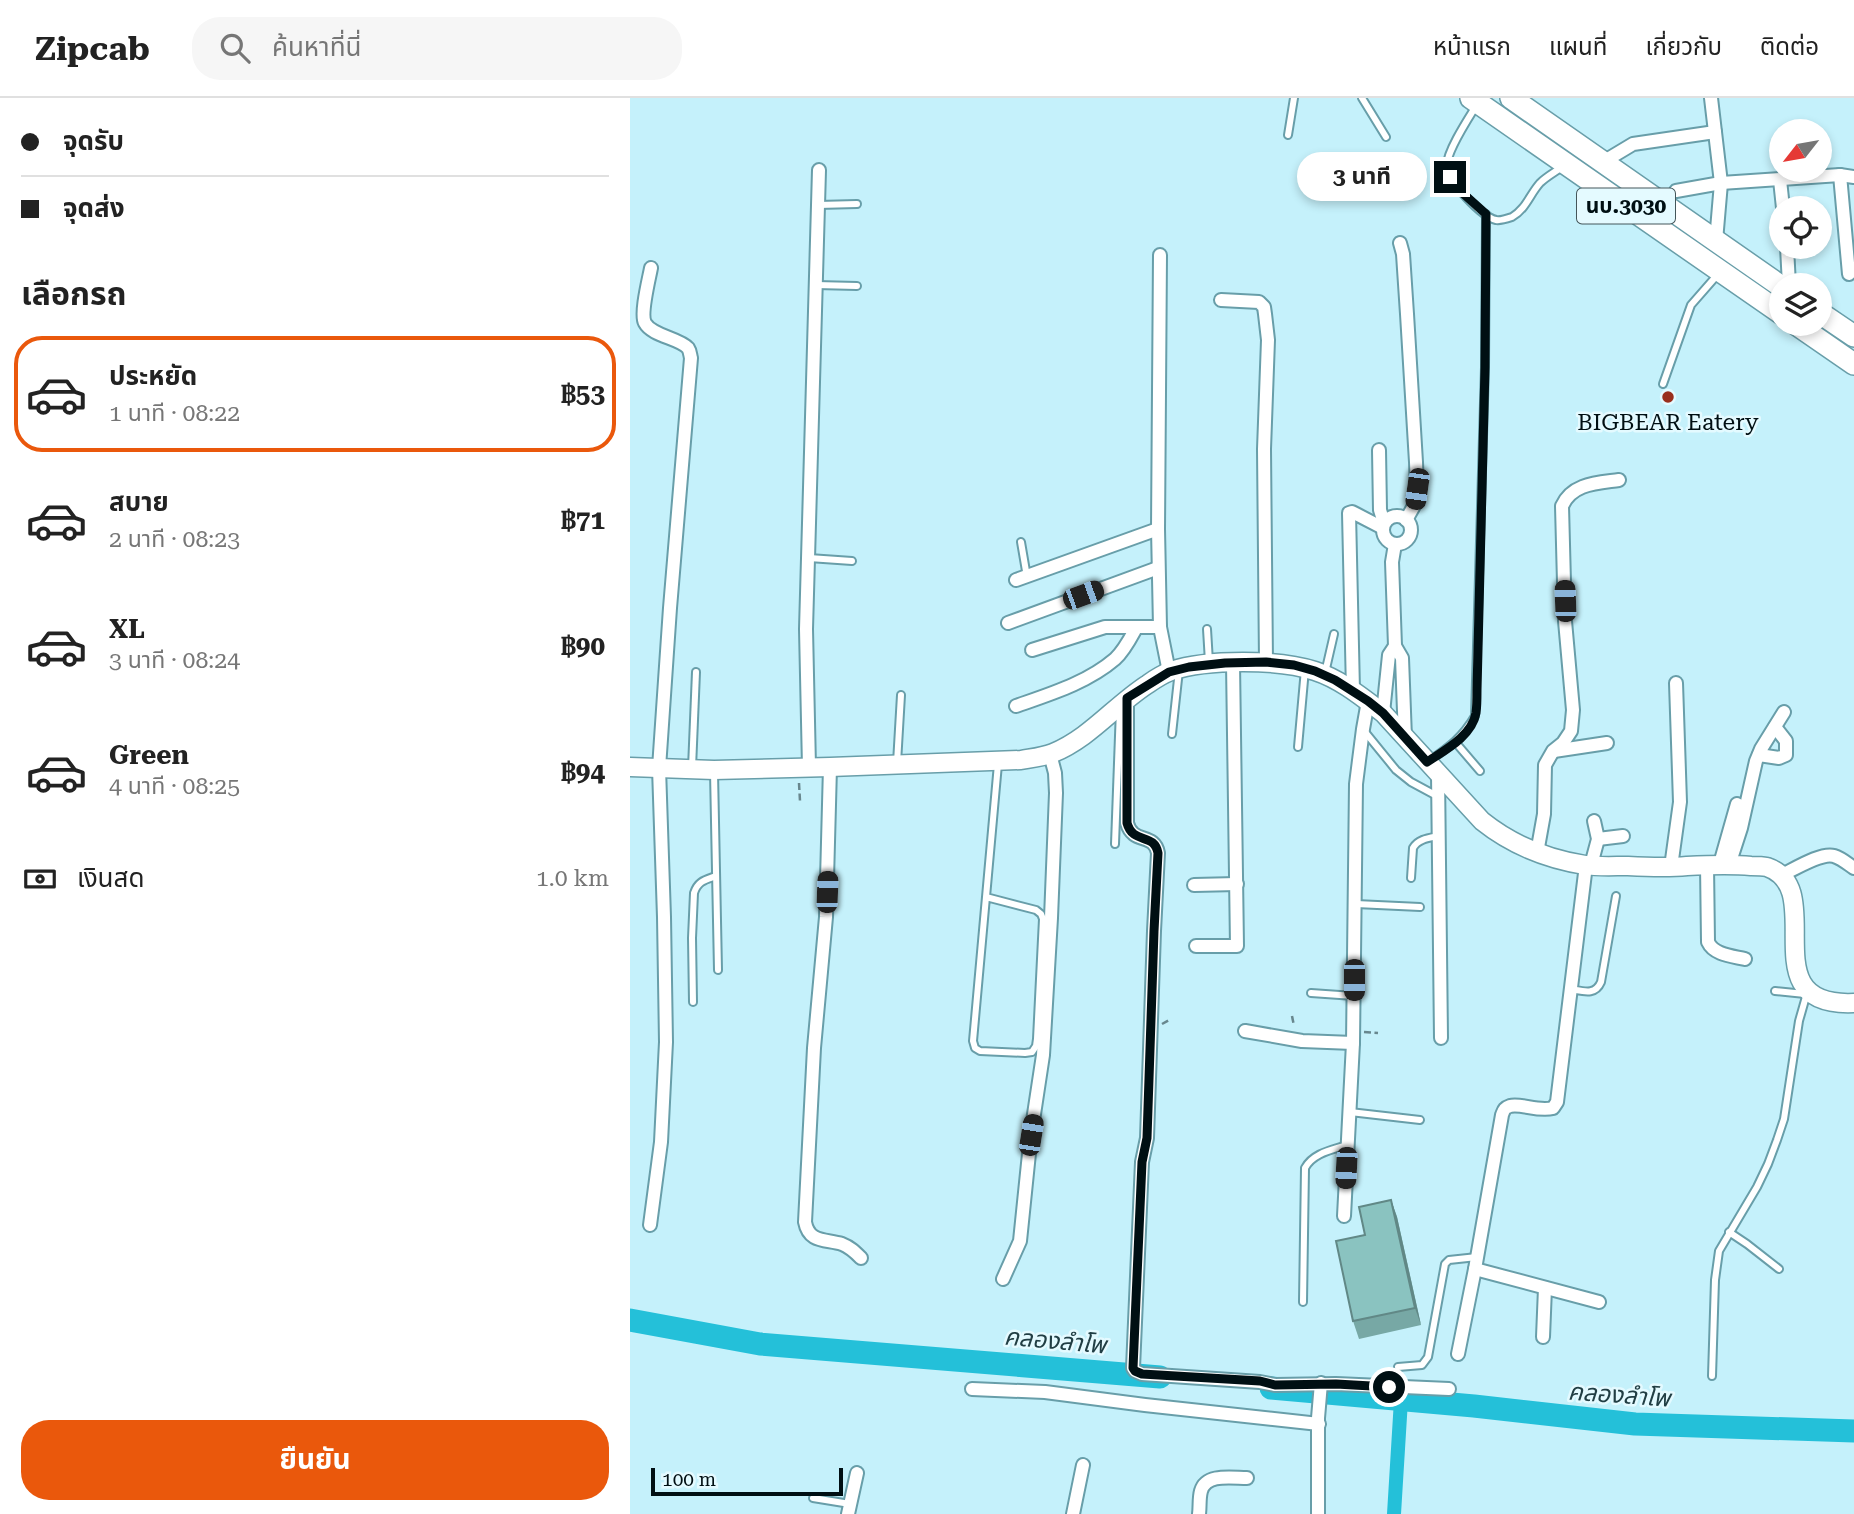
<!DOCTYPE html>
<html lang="th">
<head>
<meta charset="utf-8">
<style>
  body { margin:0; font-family:"Roboto Serif","Noto Sans Thai",serif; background:#f6f6f6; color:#222; height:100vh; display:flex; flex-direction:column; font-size:26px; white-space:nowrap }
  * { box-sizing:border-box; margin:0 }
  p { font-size:23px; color:#767676 }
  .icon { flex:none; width:38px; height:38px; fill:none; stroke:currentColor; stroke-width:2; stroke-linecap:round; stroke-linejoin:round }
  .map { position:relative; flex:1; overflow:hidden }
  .details { display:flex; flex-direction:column; background:#fff; width:630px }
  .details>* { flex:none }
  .top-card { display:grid; align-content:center; height:154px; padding:0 21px; background:#fff }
  .needle { width:46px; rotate:239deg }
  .buttons { position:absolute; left:1139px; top:21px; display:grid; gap:14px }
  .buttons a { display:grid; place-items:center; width:63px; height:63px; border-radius:50%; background:#fff; box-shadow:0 4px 10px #0003; font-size:35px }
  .scale { position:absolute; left:21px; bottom:18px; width:192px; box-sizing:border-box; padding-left:7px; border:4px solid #000f13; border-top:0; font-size:19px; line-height:24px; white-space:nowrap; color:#000f13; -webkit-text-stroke:5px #e4faff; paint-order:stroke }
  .end { position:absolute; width:32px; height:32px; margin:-16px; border:9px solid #000f13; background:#fff; box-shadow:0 0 0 4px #fff }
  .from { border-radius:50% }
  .bubble { position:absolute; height:49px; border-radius:24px; background:#fff; box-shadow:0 4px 10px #0003; font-size:23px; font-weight:700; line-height:49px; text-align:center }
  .car { position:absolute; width:21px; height:42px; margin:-21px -10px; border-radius:9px; box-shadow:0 0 5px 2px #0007; background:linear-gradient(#222 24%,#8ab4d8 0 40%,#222 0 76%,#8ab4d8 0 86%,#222 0) }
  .top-card b { display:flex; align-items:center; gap:24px; height:66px; font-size:26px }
  .top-card b+b { border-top:2px solid #e0e0e0 }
  .top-card i { width:18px; height:18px; background:#222 }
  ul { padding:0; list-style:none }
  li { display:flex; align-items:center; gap:21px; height:116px; margin:0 14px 10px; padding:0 7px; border:4px solid transparent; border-radius:28px }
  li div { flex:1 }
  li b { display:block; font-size:26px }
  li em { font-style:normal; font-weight:700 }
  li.selected { border-color:#ea580c }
  li>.icon { width:63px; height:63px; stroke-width:1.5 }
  h2 { padding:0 21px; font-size:32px; line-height:84px }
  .pay { display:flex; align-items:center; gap:18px; height:77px; padding:0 21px; font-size:26px }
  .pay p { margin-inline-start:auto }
  .action { display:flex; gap:14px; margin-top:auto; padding:14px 21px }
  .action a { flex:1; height:80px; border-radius:28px; background:#ea580c; color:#fff; font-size:28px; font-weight:700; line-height:80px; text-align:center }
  header { display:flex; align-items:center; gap:42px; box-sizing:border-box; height:98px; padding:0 35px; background:#fff; border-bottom:2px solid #e0e0e0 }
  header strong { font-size:33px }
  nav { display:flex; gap:38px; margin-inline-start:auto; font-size:24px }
  .search { width:490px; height:63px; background:#f6f6f6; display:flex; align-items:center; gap:18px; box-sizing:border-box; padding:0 24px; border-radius:28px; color:#767676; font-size:26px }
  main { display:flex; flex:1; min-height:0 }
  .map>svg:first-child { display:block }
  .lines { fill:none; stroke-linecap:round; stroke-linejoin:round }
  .canal { stroke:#24c0d9; stroke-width:14 }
  .river { stroke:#24c0d9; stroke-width:23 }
  .lane-casing { stroke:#689ea9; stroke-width:10 }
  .street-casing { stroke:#689ea9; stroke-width:16 }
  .secondary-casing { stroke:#689ea9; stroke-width:21 }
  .primary-casing { stroke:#689ea9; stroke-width:24 }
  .path { stroke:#68878e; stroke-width:2.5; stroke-dasharray:7 3.5; stroke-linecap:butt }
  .lane { stroke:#fff; stroke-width:6 }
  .street { stroke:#fff; stroke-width:12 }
  .secondary { stroke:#fff; stroke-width:18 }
  .primary { stroke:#fff; stroke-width:21 }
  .wall { fill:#77a8a5 }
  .shaded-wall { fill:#618886 }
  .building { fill:#8ac3c0; stroke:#618886; stroke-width:2 }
  .route { stroke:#000f13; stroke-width:9 }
  .poi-dot { fill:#992f1d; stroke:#e4faff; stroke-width:2.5 }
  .labels { text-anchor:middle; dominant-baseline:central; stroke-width:5; stroke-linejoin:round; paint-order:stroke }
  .shield { fill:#e4faff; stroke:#44565a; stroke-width:2 }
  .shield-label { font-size:21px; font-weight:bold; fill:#000f13 }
  .poi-label { font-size:23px; fill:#000f13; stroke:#e4faff }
  .water-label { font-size:24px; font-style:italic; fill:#213e44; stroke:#e4faff }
</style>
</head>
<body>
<header>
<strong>Zipcab</strong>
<div class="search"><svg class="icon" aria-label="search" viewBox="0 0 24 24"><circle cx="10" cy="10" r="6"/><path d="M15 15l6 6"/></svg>ค้นหาที่นี่</div>
<nav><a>หน้าแรก</a><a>แผนที่</a><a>เกี่ยวกับ</a><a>ติดต่อ</a></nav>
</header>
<main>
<section class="details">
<div class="top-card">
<b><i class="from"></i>จุดรับ</b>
<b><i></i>จุดส่ง</b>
</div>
<h2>เลือกรถ</h2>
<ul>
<li class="selected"><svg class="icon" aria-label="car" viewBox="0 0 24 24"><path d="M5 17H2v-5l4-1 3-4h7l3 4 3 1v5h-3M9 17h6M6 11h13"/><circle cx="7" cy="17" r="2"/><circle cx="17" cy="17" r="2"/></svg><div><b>ประหยัด</b><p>1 นาที · 08:22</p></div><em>฿53</em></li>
<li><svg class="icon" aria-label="car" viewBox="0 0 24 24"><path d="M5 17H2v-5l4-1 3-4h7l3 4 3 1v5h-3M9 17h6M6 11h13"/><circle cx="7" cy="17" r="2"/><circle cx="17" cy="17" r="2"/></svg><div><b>สบาย</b><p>2 นาที · 08:23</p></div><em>฿71</em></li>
<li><svg class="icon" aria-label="car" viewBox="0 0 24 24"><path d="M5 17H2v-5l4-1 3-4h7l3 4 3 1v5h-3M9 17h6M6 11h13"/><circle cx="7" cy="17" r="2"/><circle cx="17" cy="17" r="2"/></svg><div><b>XL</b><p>3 นาที · 08:24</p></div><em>฿90</em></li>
<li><svg class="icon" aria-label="car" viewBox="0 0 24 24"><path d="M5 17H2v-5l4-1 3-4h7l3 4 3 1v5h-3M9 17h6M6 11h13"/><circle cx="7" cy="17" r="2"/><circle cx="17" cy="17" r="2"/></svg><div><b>Green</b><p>4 นาที · 08:25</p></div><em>฿94</em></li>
</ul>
<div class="pay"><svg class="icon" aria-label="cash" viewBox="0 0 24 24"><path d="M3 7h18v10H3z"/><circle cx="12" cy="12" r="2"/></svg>เงินสด<p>1.0 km</p></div>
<div class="action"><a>ยืนยัน</a></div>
</section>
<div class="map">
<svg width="1224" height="1416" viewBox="0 0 1224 1416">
  <rect width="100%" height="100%" fill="#c5f1fb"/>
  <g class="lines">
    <polyline class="canal" points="764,1416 771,1302"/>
    <g class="river">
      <polyline points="0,1222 130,1246 530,1279"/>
      <polyline points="641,1290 844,1308 1005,1326 1224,1333"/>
    </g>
    <g class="lane-casing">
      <g id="lane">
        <polyline points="732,0 756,39"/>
        <path d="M846,8C838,21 817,53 817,67C816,82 852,119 866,122C870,123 879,120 882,119C896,111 900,96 910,85C916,79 925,74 932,69"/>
        <polyline points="658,37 664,0"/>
        <polyline points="188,107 227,106"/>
        <polyline points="186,187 227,188"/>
        <polyline points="1033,286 1061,207 1089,175"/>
        <polyline points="391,444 397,479"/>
        <polyline points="179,460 222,463"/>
        <polyline points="577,531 579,564"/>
        <polyline points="695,575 704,536"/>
        <polyline points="735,634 766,672 781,684 807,698"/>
        <polyline points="542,636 549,572"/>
        <polyline points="826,645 850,673"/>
        <polyline points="668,649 675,571"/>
        <path d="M799,663C819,649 832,640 845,618L855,269L856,116"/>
        <polyline points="267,665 271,597"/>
        <polyline points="62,670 66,574"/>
        <polyline points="84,674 88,872"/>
        <polyline points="485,746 490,611"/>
        <path d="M781,780L783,750C788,741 799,740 809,738"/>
        <polyline points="356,799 406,812 411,816 413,821 407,941 406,948 402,954 395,955 350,953 345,950 343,943 368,666"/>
        <polyline points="726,806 790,809"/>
        <path d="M940,891C953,893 965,898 971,884L986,798"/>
        <polyline points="1145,893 1175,896"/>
        <polyline points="681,895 724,898"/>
        <path d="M63,904L62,840L64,795C68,783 75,782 86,778"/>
        <polyline points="720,1014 790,1022"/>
        <polyline points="1099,1134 1117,1146 1149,1171"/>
        <path d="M673,1204L675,1070C683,1055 702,1052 717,1047"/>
        <polyline points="768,1269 792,1267 798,1259 815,1166 819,1162 847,1159"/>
        <polyline points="1082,1278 1085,1182 1089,1153 1127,1089 1138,1066 1147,1042 1154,1021 1169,923 1177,895"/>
        <polyline points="183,1400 220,1406"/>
      </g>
    </g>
    <g class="street-casing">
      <g id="street">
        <polyline points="1081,0 1091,85 1086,143"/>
        <polyline points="973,64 1003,46 1085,34"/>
        <polyline points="1210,77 1219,176"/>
        <polyline points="1150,82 1153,110"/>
        <polyline points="1046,93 1091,85 1210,77 1224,79"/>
        <polyline points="770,145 773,156 777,216 786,364 787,391 785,406 776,422"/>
        <polyline points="1157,149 1159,187"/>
        <polyline points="530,157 528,431 530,529 539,574"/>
        <polyline points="591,202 629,204 634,209 635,216 638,242 634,351 636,564"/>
        <polyline points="749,352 750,412 754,425"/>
        <circle cx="767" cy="432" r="14"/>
        <polyline points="765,446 762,464 765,548"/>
        <polyline points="386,482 528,431"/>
        <polyline points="378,525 528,470"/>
        <polyline points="402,552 475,529 530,529"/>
        <polyline points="723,593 719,415 722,414 726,416 753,430"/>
        <path d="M497,600V725C503,747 524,734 528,755L524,833L517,1040L512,1064L503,1270L505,1273L512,1276L630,1284L645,1287L706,1286L819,1291"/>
        <path d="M386,608C420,596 457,585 485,561C494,553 500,541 506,530"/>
        <polyline points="753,615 759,557 765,548 772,560 775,640"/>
        <polyline points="924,653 977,645"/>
        <polyline points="1129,657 1149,660 1156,657 1156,643 1145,629"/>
        <polyline points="179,669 176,531 189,72"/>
        <path d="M200,669L196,819L184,950L175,1124C179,1145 195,1141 212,1146C220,1149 225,1154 231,1160"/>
        <polyline points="808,676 811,940"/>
        <polyline points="968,741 993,738"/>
        <path d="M907,755L914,716L915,667L923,653L933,645L941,633L943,612L935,523L932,408C942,385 968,385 989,382"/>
        <polyline points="1090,766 1107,706"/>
        <path d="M956,767L927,1004L923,1010C908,1014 891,1005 880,1008C874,1010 874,1012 872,1017L845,1171L969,1204"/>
        <polyline points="961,767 968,741 964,723"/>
        <path d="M1077,767L1078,844C1084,857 1102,858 1115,861"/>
        <polyline points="1099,767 1111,730 1126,663 1131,651 1154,614"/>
        <polyline points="1041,769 1050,704 1046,585"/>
        <path d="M1150,778C1163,772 1191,754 1204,758C1211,760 1218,766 1224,770"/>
        <polyline points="564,787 607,786"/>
        <polyline points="566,848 607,848 603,565"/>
        <polyline points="615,933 672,943 723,945"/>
        <polyline points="714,1118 723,945 726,686 733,631 738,603"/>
        <path d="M20,1127L31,1044L36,944L34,819L29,670L40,510L61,260C60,256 60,253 58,250C49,240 22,238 15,225C10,216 19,181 21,170"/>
        <polyline points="373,1181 390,1143 401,1036 413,957 421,820 426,695 425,675 420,656"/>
        <polyline points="913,1239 915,1190"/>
        <polyline points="828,1256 845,1171"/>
        <polyline points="342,1291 415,1294 515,1307 689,1326"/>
        <polyline points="218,1416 227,1375"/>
        <polyline points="443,1416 453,1367"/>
        <path d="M569,1416C570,1409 569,1400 571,1393C576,1375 602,1380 617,1380"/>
        <polyline points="688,1416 688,1320 691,1285"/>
      </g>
    </g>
    <g class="secondary-casing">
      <path id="secondary" d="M0,669L84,672L200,669L391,662C402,660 413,659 423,655C460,640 485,607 518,586C525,581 533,576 541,573C577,561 649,561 685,573C710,581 732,599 753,615L852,723C882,747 917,761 955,767C968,769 984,768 998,768C1017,769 1037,770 1057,768C1078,767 1099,766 1121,768C1126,768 1132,768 1137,769C1201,791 1118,910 1224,905"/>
    </g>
    <g class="primary-casing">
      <g id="primary">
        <polyline points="841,0 1152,216"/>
        <polyline points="881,0 1152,189"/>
        <polyline points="1190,215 1224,238"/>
        <polyline points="1166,226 1224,266"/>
      </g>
    </g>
    <g class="path">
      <polyline points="169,685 170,703"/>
      <polyline points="662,918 664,928"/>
      <polyline points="532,926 541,921"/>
      <polyline points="734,934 748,935"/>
    </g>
    <use href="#lane" class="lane"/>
    <use href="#street" class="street"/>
    <use href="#secondary" class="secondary"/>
    <use href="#primary" class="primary"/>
  </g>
  <polygon class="wall" points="761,1102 767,1119 791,1227 729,1241 723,1223 735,1137"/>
  <polygon class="shaded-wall" points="761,1102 767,1119 791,1227 785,1210"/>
  <polygon class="building" points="761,1102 785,1210 723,1223 706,1143 735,1137 729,1109"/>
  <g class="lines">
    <path class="route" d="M759,1289L706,1286L645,1287L630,1283L512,1276L505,1273L503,1270L512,1064L517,1040L524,833L528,755C524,734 503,747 497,725V600L539,574L559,569L595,565L636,564L664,567L685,573L705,582L738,603L753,615L797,664C815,652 842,638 846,615C847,608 847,600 847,592L855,269L856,116L827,90L820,79"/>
  </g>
  <circle class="poi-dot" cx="1038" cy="299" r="7"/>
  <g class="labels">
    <rect class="shield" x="947" y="90.5" width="98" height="35" rx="5"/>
    <g class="shield-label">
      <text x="996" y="108">นบ.3030</text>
    </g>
    <g class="poi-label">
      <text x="1038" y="324">BIGBEAR Eatery</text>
    </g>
    <g class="water-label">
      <text transform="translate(425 1243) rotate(5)">คลองลำโพ</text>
      <text transform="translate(989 1297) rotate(4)">คลองลำโพ</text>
    </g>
  </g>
</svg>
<div class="buttons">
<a><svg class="needle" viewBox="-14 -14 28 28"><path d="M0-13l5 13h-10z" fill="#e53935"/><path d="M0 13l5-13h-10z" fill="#767676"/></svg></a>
<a><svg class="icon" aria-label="locate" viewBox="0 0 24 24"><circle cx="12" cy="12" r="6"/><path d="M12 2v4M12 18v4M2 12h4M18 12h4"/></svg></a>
<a><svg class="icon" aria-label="layers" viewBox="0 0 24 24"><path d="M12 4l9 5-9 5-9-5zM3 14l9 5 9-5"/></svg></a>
</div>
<div class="scale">100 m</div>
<i class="end from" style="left:759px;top:1289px"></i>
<i class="end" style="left:820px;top:79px"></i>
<div class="bubble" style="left:667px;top:54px;width:130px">3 นาที</div>
<i class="car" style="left:787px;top:391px;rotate:188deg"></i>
<i class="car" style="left:453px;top:497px;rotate:70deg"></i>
<i class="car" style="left:935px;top:503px;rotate:358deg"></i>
<i class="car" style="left:197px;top:794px;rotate:2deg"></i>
<i class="car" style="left:724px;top:882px;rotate:180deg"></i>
<i class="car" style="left:401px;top:1037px;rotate:9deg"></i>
<i class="car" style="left:716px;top:1070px;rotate:183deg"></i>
</div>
</main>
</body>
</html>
